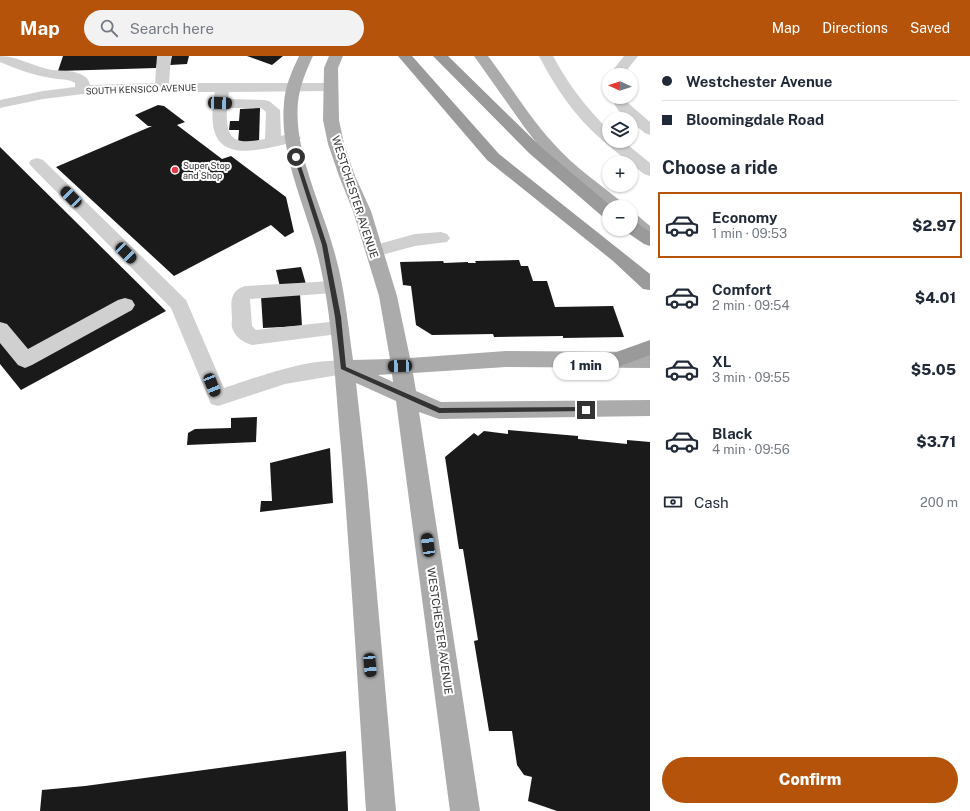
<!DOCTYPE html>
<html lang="en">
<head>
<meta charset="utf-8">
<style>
  body { margin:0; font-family:"Public Sans",sans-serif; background:#f2f2f3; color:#1f2937; height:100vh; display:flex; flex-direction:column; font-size:15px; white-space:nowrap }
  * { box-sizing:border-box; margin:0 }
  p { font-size:13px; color:#747a83 }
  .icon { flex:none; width:22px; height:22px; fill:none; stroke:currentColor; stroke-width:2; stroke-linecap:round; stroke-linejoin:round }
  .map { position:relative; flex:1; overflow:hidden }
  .details { display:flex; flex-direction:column; background:#fff; width:320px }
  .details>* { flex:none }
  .banner { display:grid; align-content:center; height:88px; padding:0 12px; background:#fff }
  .needle { width:26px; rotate:273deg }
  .controls { position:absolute; left:602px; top:12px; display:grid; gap:8px }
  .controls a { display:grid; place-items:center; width:36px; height:36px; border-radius:50%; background:#fff; box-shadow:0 1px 3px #0004; font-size:20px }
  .end { position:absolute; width:18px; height:18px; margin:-9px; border:5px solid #333; background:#fff; box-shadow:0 0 0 2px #fff }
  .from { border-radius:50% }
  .bubble { position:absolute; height:28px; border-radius:14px; background:#fff; box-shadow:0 1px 3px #0004; font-size:13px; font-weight:800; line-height:28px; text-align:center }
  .car { position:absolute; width:12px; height:24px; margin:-12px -6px; border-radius:5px; box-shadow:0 0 3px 1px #0007; background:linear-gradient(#222 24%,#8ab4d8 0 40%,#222 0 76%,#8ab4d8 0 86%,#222 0) }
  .banner b { display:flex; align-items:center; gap:14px; height:38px; font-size:15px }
  .banner b+b { border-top:1px solid #e0e1e3 }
  .banner i { width:10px; height:10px; background:#1f2937 }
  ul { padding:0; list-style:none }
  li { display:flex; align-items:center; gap:12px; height:66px; margin:0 8px 6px; padding:0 4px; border:2px solid transparent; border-radius:0px }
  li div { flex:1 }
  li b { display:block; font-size:15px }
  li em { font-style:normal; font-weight:800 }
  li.active { border-color:#b45309 }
  li>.icon { width:36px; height:36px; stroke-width:1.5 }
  h2 { padding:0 12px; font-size:18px; line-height:48px }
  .pay { display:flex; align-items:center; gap:10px; height:44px; padding:0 12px; font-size:15px }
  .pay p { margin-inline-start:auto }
  .primary-button { display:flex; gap:8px; margin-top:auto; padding:8px 12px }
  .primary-button a { flex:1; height:46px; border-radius:24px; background:#b45309; color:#fff; font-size:16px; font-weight:800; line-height:46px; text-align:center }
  header { display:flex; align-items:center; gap:24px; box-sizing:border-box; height:56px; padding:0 20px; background:#b45309; color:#fff }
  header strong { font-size:19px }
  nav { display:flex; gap:22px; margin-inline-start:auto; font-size:14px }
  .search { width:280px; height:36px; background:#f2f2f3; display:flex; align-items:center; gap:10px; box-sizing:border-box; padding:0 14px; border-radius:22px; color:#747a83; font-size:15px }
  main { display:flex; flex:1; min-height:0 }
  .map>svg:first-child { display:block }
  .building { fill:#1a1a1a }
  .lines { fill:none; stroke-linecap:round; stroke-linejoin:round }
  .minor { fill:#d0d0d0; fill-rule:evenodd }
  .major { fill:#ababab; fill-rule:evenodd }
  .highway { fill:#9a9a9a; fill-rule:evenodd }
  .route { fill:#333 }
  .poi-dot { fill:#e63946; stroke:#fff; stroke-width:1.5 }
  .labels { text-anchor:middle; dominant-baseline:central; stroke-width:4; stroke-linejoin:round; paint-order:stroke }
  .far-street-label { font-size:9px; fill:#333; stroke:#fff }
  .far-poi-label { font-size:9px; fill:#333; stroke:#fff; text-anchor:start }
  .street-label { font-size:11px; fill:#333; stroke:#fff }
</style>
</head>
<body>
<header>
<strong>Map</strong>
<div class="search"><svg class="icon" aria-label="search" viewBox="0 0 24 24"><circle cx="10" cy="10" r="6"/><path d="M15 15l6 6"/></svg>Search here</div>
<nav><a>Map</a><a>Directions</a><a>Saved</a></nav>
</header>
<main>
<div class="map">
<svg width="650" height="755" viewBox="0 0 650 755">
  <rect width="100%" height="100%" fill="#fff"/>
  <g class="building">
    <polygon points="63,0 159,0 156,12 58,15"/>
    <polygon points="172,0 189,0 187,8 170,9"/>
    <polygon points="247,0 283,0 272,9"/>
    <polygon points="158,49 164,50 185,66 177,69 222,103 231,100 286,141 294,176 285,181 271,169 174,220 56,111 152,70 148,70 135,59"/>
    <polygon points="260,52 259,86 238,87 239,74 229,74 230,65 239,65 240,53"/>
    <polygon points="0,91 166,255 21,334 0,308"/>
    <polygon points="519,204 521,210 528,210 533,225 547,225 555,251 613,250 624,281 563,282 563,280 494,281 493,278 432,279 416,269 411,230 403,229 400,206 443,205 444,207 468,206 468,207 476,207 475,205"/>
    <polygon points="301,211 306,228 280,231 276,214"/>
    <polygon points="300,238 302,270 263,272 261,240"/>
    <polygon points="257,361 256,386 187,389 188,377 195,373 231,372 231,362"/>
    <polygon points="508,374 578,380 578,383 627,388 627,384 650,386 650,755 557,755 528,745 532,721 524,719 517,709 512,675 489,675 474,585 478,584 463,493 459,493 445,401 474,377 478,380 484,375 508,378"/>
    <polygon points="330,392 333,447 260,456 261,445 272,445 270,407"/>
    <polygon points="346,695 348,755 40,755 42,734 85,730"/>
  </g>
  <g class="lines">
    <g class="minor">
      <path d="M0,0C18,0 34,11 52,14C61,15 72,14 80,18C85,20 89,23 90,29L155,27L157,0H171L169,27H331L336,28L338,31L336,34L331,35L229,36L228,43L264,44L269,45L280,54L281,80L293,77L298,79L301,82L298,85C247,98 201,110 215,36H99L43,43L0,52V44L43,35L75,31V27C68,22 59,24 51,22C33,19 16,13 0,6ZM227,52H261L266,56L265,83C235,89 225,85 227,52Z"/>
      <path d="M539,0H553C568,28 586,52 609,74V85H623L650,107V120L644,118C630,107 615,95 602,84C575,61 555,31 539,0Z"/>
      <polygon points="624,0 638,0 623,19 609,19"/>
      <polygon points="610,41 624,41 629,48 650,66 650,79 645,77 631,66 631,63 628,63 618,54"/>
      <path d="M37,102L43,104L186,244L224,332C255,322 320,297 350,307L353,312L350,317L285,328L218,350L211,348L171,252L31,110L29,107L31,104Z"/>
      <polygon points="441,176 447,178 450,182 447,186 415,190 374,201 368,199 365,195 368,191 415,178"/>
      <path d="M333,225L340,226L342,231L340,236L333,237L250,243L252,270L256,274L339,265L346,267L349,272L346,277L252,289C245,287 236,282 233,274C231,270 232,265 232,261C231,247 229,235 245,230Z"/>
      <polygon points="125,242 132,244 135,249 132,254 32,309 25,312 18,309 0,287 0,266 7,268 28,293 118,244"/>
    </g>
    <g class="major">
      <path d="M299,0H313C306,15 300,29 298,46C293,97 324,153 336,202C345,235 348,270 353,304L390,303L379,240L353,155L339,120L328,88L323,64L324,12L329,0H343L338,12L339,64L344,88L355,120L371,155L397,240L410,302L506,295L650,296V312L506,311L413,317L416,335L441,346L650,344V360L439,363L419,356L480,755H450L396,345L356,327L367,425L396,755H366C358,634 351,512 341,391C335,328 333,261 318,200C306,151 279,99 284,47C285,30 292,15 299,0ZM392,318L393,326L378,319Z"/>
      <path d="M474,0H488C510,29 529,61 554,88C574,111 600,128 623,147L625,151H609V153L567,118L542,94L525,72Z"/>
      <polygon points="631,158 637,159 650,170 650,186 644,184 631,172"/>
    </g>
    <g class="highway">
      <polygon points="398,0 412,0 499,98 650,218 650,234 643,233 613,205 487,104"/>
      <polygon points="433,0 448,0 541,91 612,151 609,151 609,162 603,161 529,97"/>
      <polygon points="631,165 637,167 650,176 650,190 644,188 625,175 624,173 631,173"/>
      <polygon points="650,284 650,299 615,312 608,309 605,304 608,299"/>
    </g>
  </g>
  <polygon class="route" points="296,100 298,101 327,189 341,261 346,311 440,352 586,351 589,354 588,355 439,357 341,313 335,261 322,189 294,101"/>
  <circle class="poi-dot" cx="175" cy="114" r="4"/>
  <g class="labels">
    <g class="far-street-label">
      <text transform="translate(141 33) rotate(-2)">SOUTH KENSICO AVENUE</text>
    </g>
    <g class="far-poi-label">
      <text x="183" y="109">Super Stop<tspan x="183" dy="10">and Shop</tspan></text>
    </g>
    <g class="street-label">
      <text transform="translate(355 141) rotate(72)">WESTCHESTER AVENUE</text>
      <text transform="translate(440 575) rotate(82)">WESTCHESTER AVENUE</text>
    </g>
  </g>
</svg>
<div class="controls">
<a><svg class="needle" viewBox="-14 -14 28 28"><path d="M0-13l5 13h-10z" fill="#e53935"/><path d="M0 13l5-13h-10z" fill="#747a83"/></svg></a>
<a><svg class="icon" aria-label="layers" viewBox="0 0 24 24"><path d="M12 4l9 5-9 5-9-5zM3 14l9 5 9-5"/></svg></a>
<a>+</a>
<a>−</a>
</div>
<i class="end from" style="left:296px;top:101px"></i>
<i class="end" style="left:586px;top:354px"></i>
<div class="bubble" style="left:553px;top:296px;width:66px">1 min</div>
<i class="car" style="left:220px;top:47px;rotate:92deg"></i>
<i class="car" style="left:71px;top:141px;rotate:315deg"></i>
<i class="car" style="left:126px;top:197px;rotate:135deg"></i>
<i class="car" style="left:400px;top:310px;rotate:268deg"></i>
<i class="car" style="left:212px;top:329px;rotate:158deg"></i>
<i class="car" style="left:428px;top:489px;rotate:352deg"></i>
<i class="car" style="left:370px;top:609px;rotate:175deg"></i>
</div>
<section class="details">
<div class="banner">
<b><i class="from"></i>Westchester Avenue</b>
<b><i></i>Bloomingdale Road</b>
</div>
<h2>Choose a ride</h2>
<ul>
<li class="active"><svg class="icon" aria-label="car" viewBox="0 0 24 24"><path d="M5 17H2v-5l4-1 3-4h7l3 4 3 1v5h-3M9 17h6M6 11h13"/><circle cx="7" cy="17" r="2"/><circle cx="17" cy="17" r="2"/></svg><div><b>Economy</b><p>1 min · 09:53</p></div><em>$2.97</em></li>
<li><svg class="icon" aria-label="car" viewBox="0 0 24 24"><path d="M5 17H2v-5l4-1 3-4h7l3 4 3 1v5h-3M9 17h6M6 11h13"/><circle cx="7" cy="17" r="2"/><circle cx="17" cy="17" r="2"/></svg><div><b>Comfort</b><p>2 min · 09:54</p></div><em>$4.01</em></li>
<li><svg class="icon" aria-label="car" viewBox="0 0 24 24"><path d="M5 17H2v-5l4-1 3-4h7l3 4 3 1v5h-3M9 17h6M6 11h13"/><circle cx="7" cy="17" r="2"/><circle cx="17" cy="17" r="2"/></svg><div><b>XL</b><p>3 min · 09:55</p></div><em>$5.05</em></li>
<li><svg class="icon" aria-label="car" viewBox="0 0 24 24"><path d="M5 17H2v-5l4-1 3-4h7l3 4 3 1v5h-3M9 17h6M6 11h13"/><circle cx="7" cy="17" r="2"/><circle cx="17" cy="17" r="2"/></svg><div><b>Black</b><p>4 min · 09:56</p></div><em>$3.71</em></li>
</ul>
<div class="pay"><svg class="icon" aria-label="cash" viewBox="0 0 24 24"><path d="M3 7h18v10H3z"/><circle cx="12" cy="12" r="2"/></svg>Cash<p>200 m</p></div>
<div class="primary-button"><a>Confirm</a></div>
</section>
</main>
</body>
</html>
